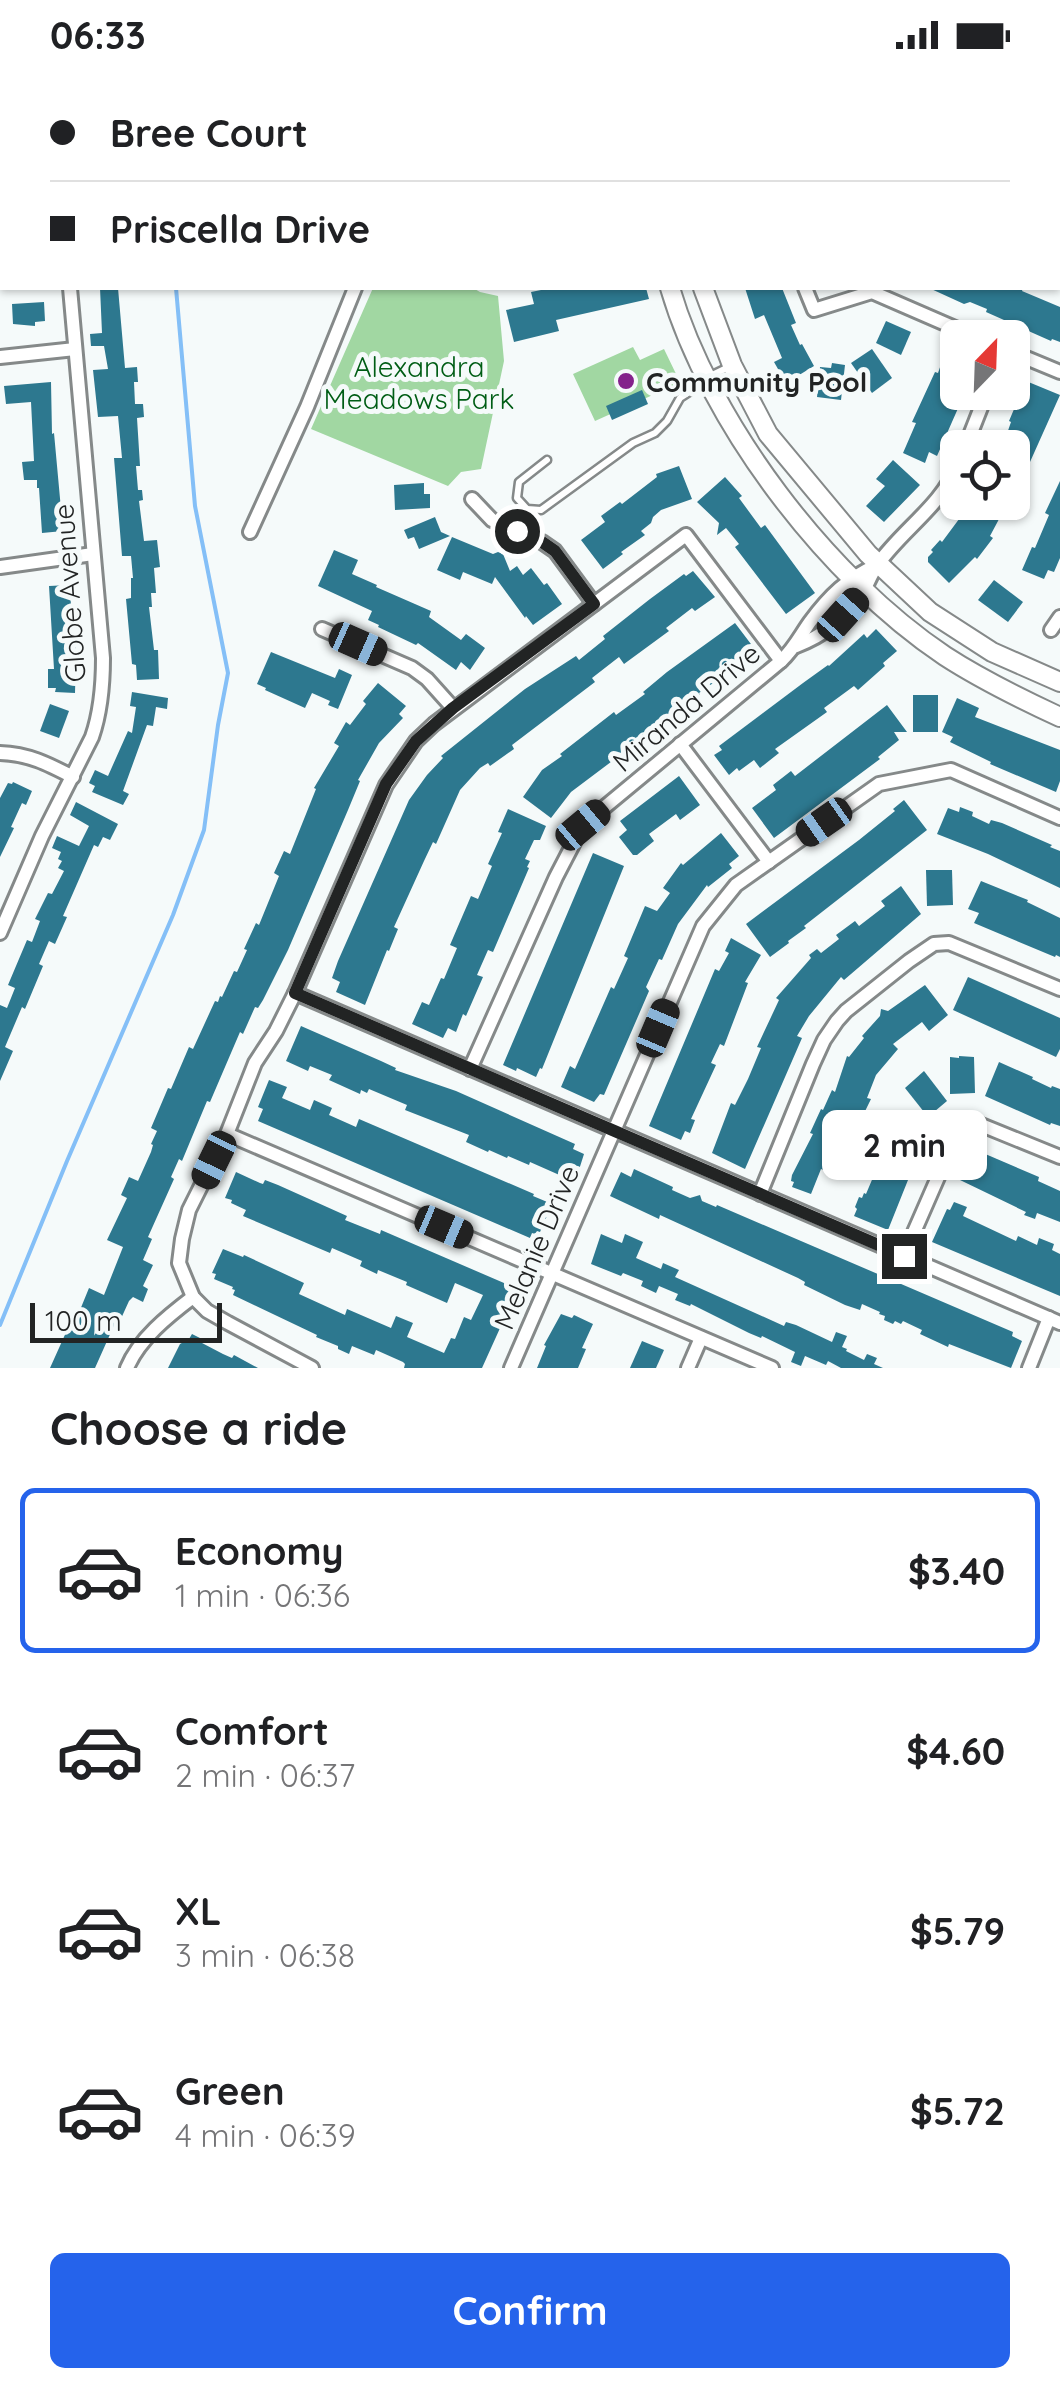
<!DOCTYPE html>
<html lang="en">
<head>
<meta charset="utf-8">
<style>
  body { margin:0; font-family:Quicksand,sans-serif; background:#f2f2f2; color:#202124; height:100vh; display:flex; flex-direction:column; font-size:38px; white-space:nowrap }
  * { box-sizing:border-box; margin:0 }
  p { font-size:32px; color:#757577 }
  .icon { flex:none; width:55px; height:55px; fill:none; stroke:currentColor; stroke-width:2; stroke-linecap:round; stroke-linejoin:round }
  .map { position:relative; height:1298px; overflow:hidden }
  .drawer { display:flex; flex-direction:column; background:#fff; flex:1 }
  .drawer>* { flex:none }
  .guide { position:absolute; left:0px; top:0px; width:1060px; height:220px; box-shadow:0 2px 8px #0004; display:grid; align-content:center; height:220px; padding:0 50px; background:#fff }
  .needle { width:65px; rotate:23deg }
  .controls { position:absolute; left:940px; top:250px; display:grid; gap:20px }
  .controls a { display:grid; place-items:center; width:90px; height:90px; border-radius:15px; background:#fff; box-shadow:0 2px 8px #0004; font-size:50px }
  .scale { position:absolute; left:30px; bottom:25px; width:192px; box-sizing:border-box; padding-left:10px; border:5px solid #222424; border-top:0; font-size:28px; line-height:35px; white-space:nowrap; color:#222424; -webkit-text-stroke:8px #f5fafa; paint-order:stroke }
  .end { position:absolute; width:45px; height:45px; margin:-22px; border:12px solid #222424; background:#fff; box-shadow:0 0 0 5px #fff }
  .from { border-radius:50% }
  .bubble { position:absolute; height:70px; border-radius:15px; background:#fff; box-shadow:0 2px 8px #0004; font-size:32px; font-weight:700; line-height:70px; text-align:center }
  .car { position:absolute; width:30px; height:60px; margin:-30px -15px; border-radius:12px; box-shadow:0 0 8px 2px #0007; background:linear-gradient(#222 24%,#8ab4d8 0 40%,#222 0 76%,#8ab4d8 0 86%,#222 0) }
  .guide b { display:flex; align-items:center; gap:35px; height:95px; font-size:38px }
  .guide b+b { border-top:2px solid #e0e0e0 }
  .guide i { width:25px; height:25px; background:#202124 }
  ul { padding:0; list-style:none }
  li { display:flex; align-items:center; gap:30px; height:165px; margin:0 20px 15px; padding:0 30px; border:5px solid transparent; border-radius:15px }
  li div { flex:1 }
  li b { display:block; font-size:38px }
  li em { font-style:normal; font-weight:700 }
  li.on { border-color:#2563eb }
  li>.icon { width:90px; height:90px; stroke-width:1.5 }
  h2 { padding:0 50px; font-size:45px; line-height:120px }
  .primary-button { display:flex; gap:20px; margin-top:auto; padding:20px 50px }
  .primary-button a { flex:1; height:115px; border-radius:15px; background:#2563eb; color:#fff; font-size:40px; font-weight:700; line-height:115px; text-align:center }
  .status { display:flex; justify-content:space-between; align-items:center; height:70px; padding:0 50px; background:#fff; direction:ltr }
  .status svg { height:28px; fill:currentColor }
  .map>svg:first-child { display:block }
  .green { fill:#a1d7a2 }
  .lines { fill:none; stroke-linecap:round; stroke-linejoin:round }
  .stream { stroke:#84bff7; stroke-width:4 }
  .building { fill:#2d788f }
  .service-casing { stroke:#858989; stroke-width:11 }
  .minor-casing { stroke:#858989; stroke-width:18 }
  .secondary-casing { stroke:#858989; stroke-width:22 }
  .service { stroke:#fff; stroke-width:6 }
  .minor { stroke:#fff; stroke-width:12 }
  .secondary { stroke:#fff; stroke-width:18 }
  .route { stroke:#222424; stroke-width:12 }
  .poi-dot { fill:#84228b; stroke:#f5fafa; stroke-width:4 }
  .labels { text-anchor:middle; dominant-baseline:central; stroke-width:10; stroke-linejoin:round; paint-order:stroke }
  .park-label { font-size:28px; fill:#005d15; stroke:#f5fafa }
  .poi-label { font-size:28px; font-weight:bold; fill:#222424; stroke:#f5fafa; text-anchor:start }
  .street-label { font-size:28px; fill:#222424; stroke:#f5fafa }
</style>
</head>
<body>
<div class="status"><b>06:33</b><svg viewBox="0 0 49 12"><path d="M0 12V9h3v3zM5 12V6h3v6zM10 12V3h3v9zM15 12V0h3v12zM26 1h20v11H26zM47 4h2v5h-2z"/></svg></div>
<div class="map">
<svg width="1060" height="1298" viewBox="0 0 1060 1298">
  <rect width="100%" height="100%" fill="#f5fafa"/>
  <g class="green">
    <polygon points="373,218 473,218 480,222 498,226 504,291 481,399 461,402 448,416 311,359"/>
    <polygon points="633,277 640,290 664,279 678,308 675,315 595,351 573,304"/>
  </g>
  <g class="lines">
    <g class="stream">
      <polyline points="151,0 152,2"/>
      <polyline points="0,1255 67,1091 173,845 204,760 218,655 228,603 195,436 176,218"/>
    </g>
  </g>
  <g class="building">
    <polygon points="100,218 118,218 125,298 137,297 138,312 134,312 135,334 143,334 144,347 137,348 140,396 136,396 138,420 142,420 143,430 139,431 144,471 157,470 160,497 154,498 156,523 151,523 152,537 149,537 154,580 158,580 159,609 137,610 136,595 132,594 126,529 131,528 131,508 133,508 131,486 122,486 114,388 122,388 118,346 98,347 93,300 108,299 104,276 91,276 90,264 102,263"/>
    <polygon points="551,218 646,218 649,229 556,250 559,261 514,272 506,240 534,234 531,222"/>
    <polygon points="745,218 782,218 796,253 791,255 800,275 802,274 814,296 786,313 774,292 782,288 764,245 755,249"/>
    <polygon points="929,218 1023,218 1022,221 1060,237 1060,272 1052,269 1051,271 986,242 987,239 970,232 964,234"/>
    <polygon points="44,232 45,251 35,252 35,256 13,254 12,234"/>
    <polygon points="886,251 911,262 901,285 876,273"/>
    <polygon points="948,274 958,278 958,324 963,327 937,386 929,382 925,393 903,383 916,353 912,352 935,302 938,303"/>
    <polygon points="872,279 892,308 872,323 851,293"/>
    <polygon points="832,293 845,295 841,330 817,327 820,297 831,298"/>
    <polygon points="1026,311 1060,325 1013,430 1012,378 1002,378 1011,352 1009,351"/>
    <polygon points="51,312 52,364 54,363 63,461 42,463 39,418 37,418 37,410 24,410 22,392 34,391 31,332 6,334 4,316"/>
    <polygon points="642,320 648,334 612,350 606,336"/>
    <polygon points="893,390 920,415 884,452 866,436 885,416 876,409"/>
    <polygon points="679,396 692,429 661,440 653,447 651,453 641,461 645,465 621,482 623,484 603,499 581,470 605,452 601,446 620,432 622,434 657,407 656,404"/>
    <polygon points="725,407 742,426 739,428 761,458 765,455 815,523 786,544 735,477 739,474 726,458 717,465 719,453 697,432"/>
    <polygon points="1060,411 1060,488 1054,502 1048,500 1044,509 1022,500 1032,477 1035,478 1049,445 1045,443"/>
    <polygon points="424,413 424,424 430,424 430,438 395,440 394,415"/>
    <polygon points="976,432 998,432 1006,436 990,466 993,468 977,489 975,487 949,513 928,492 928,487 933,482 931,480 940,470 942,472 968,437"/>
    <polygon points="435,447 441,462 450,466 419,479 414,467 408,469 404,460"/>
    <polygon points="452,467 493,484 498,482 503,484 510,501 517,496 523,505 531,498 544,515 547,513 562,534 533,555 526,546 525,548 495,507 492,514 463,502 460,510 437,500"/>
    <polygon points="334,480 358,490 352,504 377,515 376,517 431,541 429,547 461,570 466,564 485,578 470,600 461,592 456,600 418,573 416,575 378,557 379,555 368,550 372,541 318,516"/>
    <polygon points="693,501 715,527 695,541 692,538 666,558 669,561 624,594 619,587 592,608 595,612 512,675 514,679 490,696 488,693 480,698 460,720 436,774 433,772 424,791 394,857 398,859 389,881 387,880 365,935 336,922 340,912 332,908 338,891 409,730 427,705 443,688 441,686 525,619 576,586 579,590 605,569 603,566 650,529 684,504 686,506"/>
    <polygon points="994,510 1023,532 1008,552 978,530"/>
    <polygon points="69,515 76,583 75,623 55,622 56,618 48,618 48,599 54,599 49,516"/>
    <polygon points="735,553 757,582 699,623 700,625 571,722 551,748 523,727 542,700 562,686 560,684 614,642 616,645 645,624 643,622 667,602"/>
    <polygon points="876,559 897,581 883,593 885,596 858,620 854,616 824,638 827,642 775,679 779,683 760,698 754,690 739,701 737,698 729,705 714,685 722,680 719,676 803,613 828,595 829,596 864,564 867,568"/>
    <polygon points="271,582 335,608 339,599 352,605 338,639 328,635 330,631 312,623 305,638 265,620 266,618 257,614"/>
    <polygon points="378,613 406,636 399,644 403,648 379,673 358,710 360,711 348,740 288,880 263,930 258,938 255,937 243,964 240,962 210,1032 207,1031 182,1091 179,1089 171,1107 174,1109 148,1167 152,1169 143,1190 153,1195 143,1216 148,1219 143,1232 133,1227 129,1231 119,1253 116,1251 95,1298 50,1298 77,1238 80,1240 89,1218 104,1225 123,1177 107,1170 127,1128 121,1125 129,1107 138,1111 151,1082 153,1075 151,1074 157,1061 151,1058 168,1018 171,1019 189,977 193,979 215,931 218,932 220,926 222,927 234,901 237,902 247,880 244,879 256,853 259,855 279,806 274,803 284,781 290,784 316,719 314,718 339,676 334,673 346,652 350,655 366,634 363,631"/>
    <polygon points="132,622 168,628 167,639 156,637 153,656 147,655 123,721 129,724 123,735 92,722 95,716 89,713 95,700 108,706 128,661 132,663 136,637 130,636"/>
    <rect x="913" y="625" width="25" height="37"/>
    <polygon points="957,628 979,638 975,647 1060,680 1060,711 1056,722 990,694 991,692 950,672 953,667 942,662"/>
    <polygon points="50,634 69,641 59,668 40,661"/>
    <polygon points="887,635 907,662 894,662 899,670 878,687 880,689 774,768 752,738 776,720 773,715 791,701 795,706"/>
    <polygon points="679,706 700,735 680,750 676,744 649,764 654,771 637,785 633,785 619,767 627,760 620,751"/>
    <polygon points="13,712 32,721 26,735 22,733 11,757 14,758 0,787 0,728 8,713 12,714"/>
    <polygon points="904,730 927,760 804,856 806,858 788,871 789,873 770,887 746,854 859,770 895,741 893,739"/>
    <polygon points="76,732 118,754 110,770 103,767 98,777 94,775 63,846 67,847 55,874 49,871 39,894 43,896 25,939 22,937 5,977 13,981 0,1011 0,935 7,938 15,918 8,915 16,896 27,870 32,872 40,851 35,849 48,823 52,824 64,801 58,798 62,791 58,789 61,782 52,778 57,766 79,776 89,756 70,745"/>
    <polygon points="960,737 973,742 972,746 989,754 991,750 1002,753 1052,775 1050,777 1060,781 1060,818 988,784 937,764 948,738 959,742"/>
    <polygon points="508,739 546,756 540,770 534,770 525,789 530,791 527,797 529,798 493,882 488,880 477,905 483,907 466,946 463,944 456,962 448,958 443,968 412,954 422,932 429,935 441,908 444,909 457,878 450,875 471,826 478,829 492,796 488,794 502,763 498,762"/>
    <polygon points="721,763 739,786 729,794 732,798 708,817 707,815 678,854 662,890 659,889 646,917 649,921 604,1025 600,1024 594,1032 561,1017 570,996 575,999 611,917 614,919 628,888 624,886 645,836 657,841 670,823 663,818 681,793 683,795"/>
    <polygon points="593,783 624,796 542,999 540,998 536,1007 517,998 516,1001 503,995"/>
    <polygon points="926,800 952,800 953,835 927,836"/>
    <polygon points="981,811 1028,830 1027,832 1060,848 1060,887 1056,885 1055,887 974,853 979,843 968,839"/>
    <polygon points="901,816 921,844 844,910 841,907 809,946 797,966 802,968 745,1099 712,1083 731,1033 735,1035 748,1009 761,978 757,977 779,930 776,928 811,888 809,885 817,879 821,883 839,869 836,865 855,851 859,856 885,836 881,831"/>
    <polygon points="731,868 761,885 745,912 748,913 724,976 720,974 711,993 716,995 691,1049 695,1050 690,1063 685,1061 681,1070 649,1056 715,899 719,901 729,883 725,881"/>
    <polygon points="968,907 1060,948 1060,979 1056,987 953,940"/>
    <polygon points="925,915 948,945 929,961 922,952 893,974 898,979 876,1005 867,1028 871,1029 851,1070 848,1068 833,1104 821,1099 811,1124 792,1117 794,1112 791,1111 792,1105 813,1064 810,1063 821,1039 823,1040 832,1020 835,1022 847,986 849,987 864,968 862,966 880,946 881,939 888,941"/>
    <polygon points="301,956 381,991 396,998 395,1000 456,1021 575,1074 573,1079 584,1084 577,1106 573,1111 530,1092 529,1095 508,1086 507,1088 489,1080 488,1082 466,1072 469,1065 405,1040 407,1035 369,1019 367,1023 361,1020 360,1024 329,1010 332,1005 310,996 308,1001 286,991"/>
    <polygon points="959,986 974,987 975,1023 950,1024 950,987 959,988"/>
    <polygon points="999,992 1033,1007 1032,1009 1051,1018 1052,1016 1060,1019 1060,1056 1051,1053 1050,1055 985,1026"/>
    <polygon points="924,1001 947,1031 928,1047 905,1018"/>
    <polygon points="269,1010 287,1017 282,1028 310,1040 314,1030 332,1038 329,1045 356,1057 359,1049 534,1124 533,1126 552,1134 540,1162 537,1161 535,1164 532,1163 530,1168 258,1051 263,1039 258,1037"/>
    <polygon points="895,1040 930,1055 888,1160 854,1146 857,1139 855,1137 859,1127 862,1128 864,1123 866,1124 874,1105 869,1103 875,1090 872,1089"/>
    <polygon points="983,1083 1039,1107 1038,1111 1060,1121 1060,1152 1037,1143 1035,1149 1024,1145 1026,1142 960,1110 971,1084 981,1088"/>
    <polygon points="634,1099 673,1117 672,1120 690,1128 700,1125 702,1131 716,1137 717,1135 1013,1262 1012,1266 1022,1271 1011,1298 949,1274 948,1277 920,1264 922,1260 903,1251 901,1254 895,1251 893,1254 884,1250 885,1246 879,1244 880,1242 862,1234 860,1240 845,1235 804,1215 805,1212 798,1208 660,1145 659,1149 610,1126 621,1102 631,1107"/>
    <polygon points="236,1102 260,1113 263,1114 265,1110 278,1115 347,1146 345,1150 380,1164 381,1160 504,1213 508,1221 515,1225 482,1298 404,1298 405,1294 403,1292 376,1280 374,1285 352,1276 349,1284 338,1279 338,1276 316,1267 317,1265 233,1225 235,1220 232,1219 233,1217 214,1209 216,1204 212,1203 223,1179 243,1187 244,1185 304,1213 299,1224 345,1245 347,1239 391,1258 396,1246 413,1253 407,1267 444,1283 451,1268 455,1269 464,1247 471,1250 483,1225 455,1213 447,1233 406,1215 407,1212 378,1200 377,1204 360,1196 362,1191 332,1178 330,1183 243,1146 246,1140 231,1133 232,1130 225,1128"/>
    <polygon points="954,1132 967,1137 963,1146 1016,1171 1018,1166 1037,1175 1039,1168 1054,1174 1052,1180 1060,1184 1060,1226 932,1172 947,1139 950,1140"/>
    <polygon points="601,1164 622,1173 625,1164 643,1172 636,1188 661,1199 663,1193 679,1200 675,1207 784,1256 786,1252 796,1255 832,1272 836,1262 847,1266 842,1277 847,1279 846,1281 864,1290 867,1284 877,1288 874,1294 883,1298 841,1298 828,1291 826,1295 805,1286 801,1296 791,1292 795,1282 762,1266 761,1268 749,1263 691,1234 690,1236 675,1230 678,1224 659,1216 656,1223 641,1216 643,1211 623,1203 621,1206 591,1194"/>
    <polygon points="561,1244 572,1248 574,1245 593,1254 582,1278 586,1279 578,1298 537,1298 546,1276 544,1275"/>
    <polygon points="192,1264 204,1270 202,1273 223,1284 232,1288 234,1285 258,1298 168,1298 180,1274 189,1269"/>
    <polygon points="642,1271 664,1280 656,1298 630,1298"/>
  </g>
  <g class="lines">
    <g class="service-casing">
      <polyline id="service" points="547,390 519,412 517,428 527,439 541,440 633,373 655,363 667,351 680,328 697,317 706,308 731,296"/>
    </g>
    <g class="minor-casing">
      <g id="minor">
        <polyline points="51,0 51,2"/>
        <polyline points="764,0 764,2"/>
        <polyline points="0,80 2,80"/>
        <polyline points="1058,129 1060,130"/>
        <polyline points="805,218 814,240 872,222 978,268"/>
        <polyline points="1012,282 1060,302"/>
        <polyline points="0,287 75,279"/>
        <polyline points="965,378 987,322"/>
        <polyline points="472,429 492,450 542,472 555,481 594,534"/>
        <polyline points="250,462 307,337 355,218"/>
        <polyline points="0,497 93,484"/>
        <polyline points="322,559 412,598 427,609 453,638"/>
        <polyline points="1051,560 1060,547"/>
        <path d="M796,576C823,566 848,547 863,522C868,513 872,502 878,494C903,459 941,436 958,395"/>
        <polyline points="680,674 769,792"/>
        <path d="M0,683C29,684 48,694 73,707"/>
        <path d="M0,863L42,766L92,667C101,641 103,615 103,588L70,218"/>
        <polyline points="295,923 1060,1253"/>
        <path d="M470,999L556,807L583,755L781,591C794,579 800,566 810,552C830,525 847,509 877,495"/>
        <polyline points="227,1064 772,1298"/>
        <polyline points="760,1124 813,994 824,970 837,951 846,941 909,891 934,874 949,873 1060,919"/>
        <polyline points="904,1185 956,1066 965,1054 974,1052 1060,1087"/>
        <path d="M127,1298C139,1269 168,1246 193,1227"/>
        <polyline points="312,1298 228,1253 207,1241 193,1227 179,1193 182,1169 189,1140 227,1064 255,993 276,961 295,923 386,715 416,671 434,654 686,465 781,591"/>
        <polyline points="511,1298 703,856 736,815 879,714 951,700 1060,748"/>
        <polyline points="688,1298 701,1268"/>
        <polyline points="1029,1298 1049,1248"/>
      </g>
    </g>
    <g class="secondary-casing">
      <g id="secondary">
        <polyline points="665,0 665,2"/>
        <polyline points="641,2 641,0"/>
        <path d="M670,218C710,354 827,507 945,586C982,610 1021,629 1060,647"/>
        <polyline points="703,218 732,295 768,364 868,484 930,542 992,582 1060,612"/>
      </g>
    </g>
    <use href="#service" class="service"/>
    <use href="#minor" class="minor"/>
    <use href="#secondary" class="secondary"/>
  </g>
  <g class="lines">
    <polyline class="route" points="517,461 542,472 555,481 594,534 453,638 416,671 386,714 295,923 904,1186"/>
  </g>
  <circle class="poi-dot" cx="626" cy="311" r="10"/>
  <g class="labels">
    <g class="park-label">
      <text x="419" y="296">Alexandra<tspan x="419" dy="32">Meadows Park</tspan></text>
    </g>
    <g class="poi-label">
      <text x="646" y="311">Community Pool</text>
    </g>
    <g class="street-label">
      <text transform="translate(69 523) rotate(-94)">Globe Avenue</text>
      <text transform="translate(686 637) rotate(-40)">Miranda Drive</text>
      <text transform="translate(536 1177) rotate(-67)">Melanie Drive</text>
    </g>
  </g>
</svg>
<div class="controls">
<a><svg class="needle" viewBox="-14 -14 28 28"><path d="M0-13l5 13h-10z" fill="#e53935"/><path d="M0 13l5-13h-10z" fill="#757577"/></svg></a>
<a><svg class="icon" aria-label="locate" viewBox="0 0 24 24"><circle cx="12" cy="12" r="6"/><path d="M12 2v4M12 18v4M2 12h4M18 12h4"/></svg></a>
</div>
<div class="scale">100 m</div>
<i class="end from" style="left:517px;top:461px"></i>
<i class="end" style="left:904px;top:1186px"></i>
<div class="bubble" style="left:822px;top:1040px;width:165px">2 min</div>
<i class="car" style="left:843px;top:545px;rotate:42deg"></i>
<i class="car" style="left:358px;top:574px;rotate:114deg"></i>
<i class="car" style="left:824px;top:752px;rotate:235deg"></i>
<i class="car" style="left:583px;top:755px;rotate:50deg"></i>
<i class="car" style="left:658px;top:958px;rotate:23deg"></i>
<i class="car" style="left:214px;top:1090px;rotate:206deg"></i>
<i class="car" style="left:444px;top:1157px;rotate:113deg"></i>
<div class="guide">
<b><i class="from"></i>Bree Court</b>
<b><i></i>Priscella Drive</b>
</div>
</div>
<section class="drawer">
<h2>Choose a ride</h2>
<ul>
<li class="on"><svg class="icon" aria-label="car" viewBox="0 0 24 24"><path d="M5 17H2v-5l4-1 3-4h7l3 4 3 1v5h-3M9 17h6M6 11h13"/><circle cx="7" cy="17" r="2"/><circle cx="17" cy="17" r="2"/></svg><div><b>Economy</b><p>1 min · 06:36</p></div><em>$3.40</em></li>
<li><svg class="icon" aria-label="car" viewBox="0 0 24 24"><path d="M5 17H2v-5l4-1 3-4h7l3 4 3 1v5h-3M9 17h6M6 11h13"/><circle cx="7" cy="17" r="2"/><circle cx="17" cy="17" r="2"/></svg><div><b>Comfort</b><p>2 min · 06:37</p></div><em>$4.60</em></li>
<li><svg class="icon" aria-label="car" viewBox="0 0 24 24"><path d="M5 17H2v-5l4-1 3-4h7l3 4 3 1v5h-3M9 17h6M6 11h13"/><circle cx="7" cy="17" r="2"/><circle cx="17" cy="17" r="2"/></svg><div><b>XL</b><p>3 min · 06:38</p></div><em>$5.79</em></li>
<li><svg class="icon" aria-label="car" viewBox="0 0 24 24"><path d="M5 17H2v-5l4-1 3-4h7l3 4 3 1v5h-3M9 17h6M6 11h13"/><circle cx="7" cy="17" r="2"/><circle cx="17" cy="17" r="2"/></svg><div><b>Green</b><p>4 min · 06:39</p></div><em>$5.72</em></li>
</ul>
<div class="primary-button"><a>Confirm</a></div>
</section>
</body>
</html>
